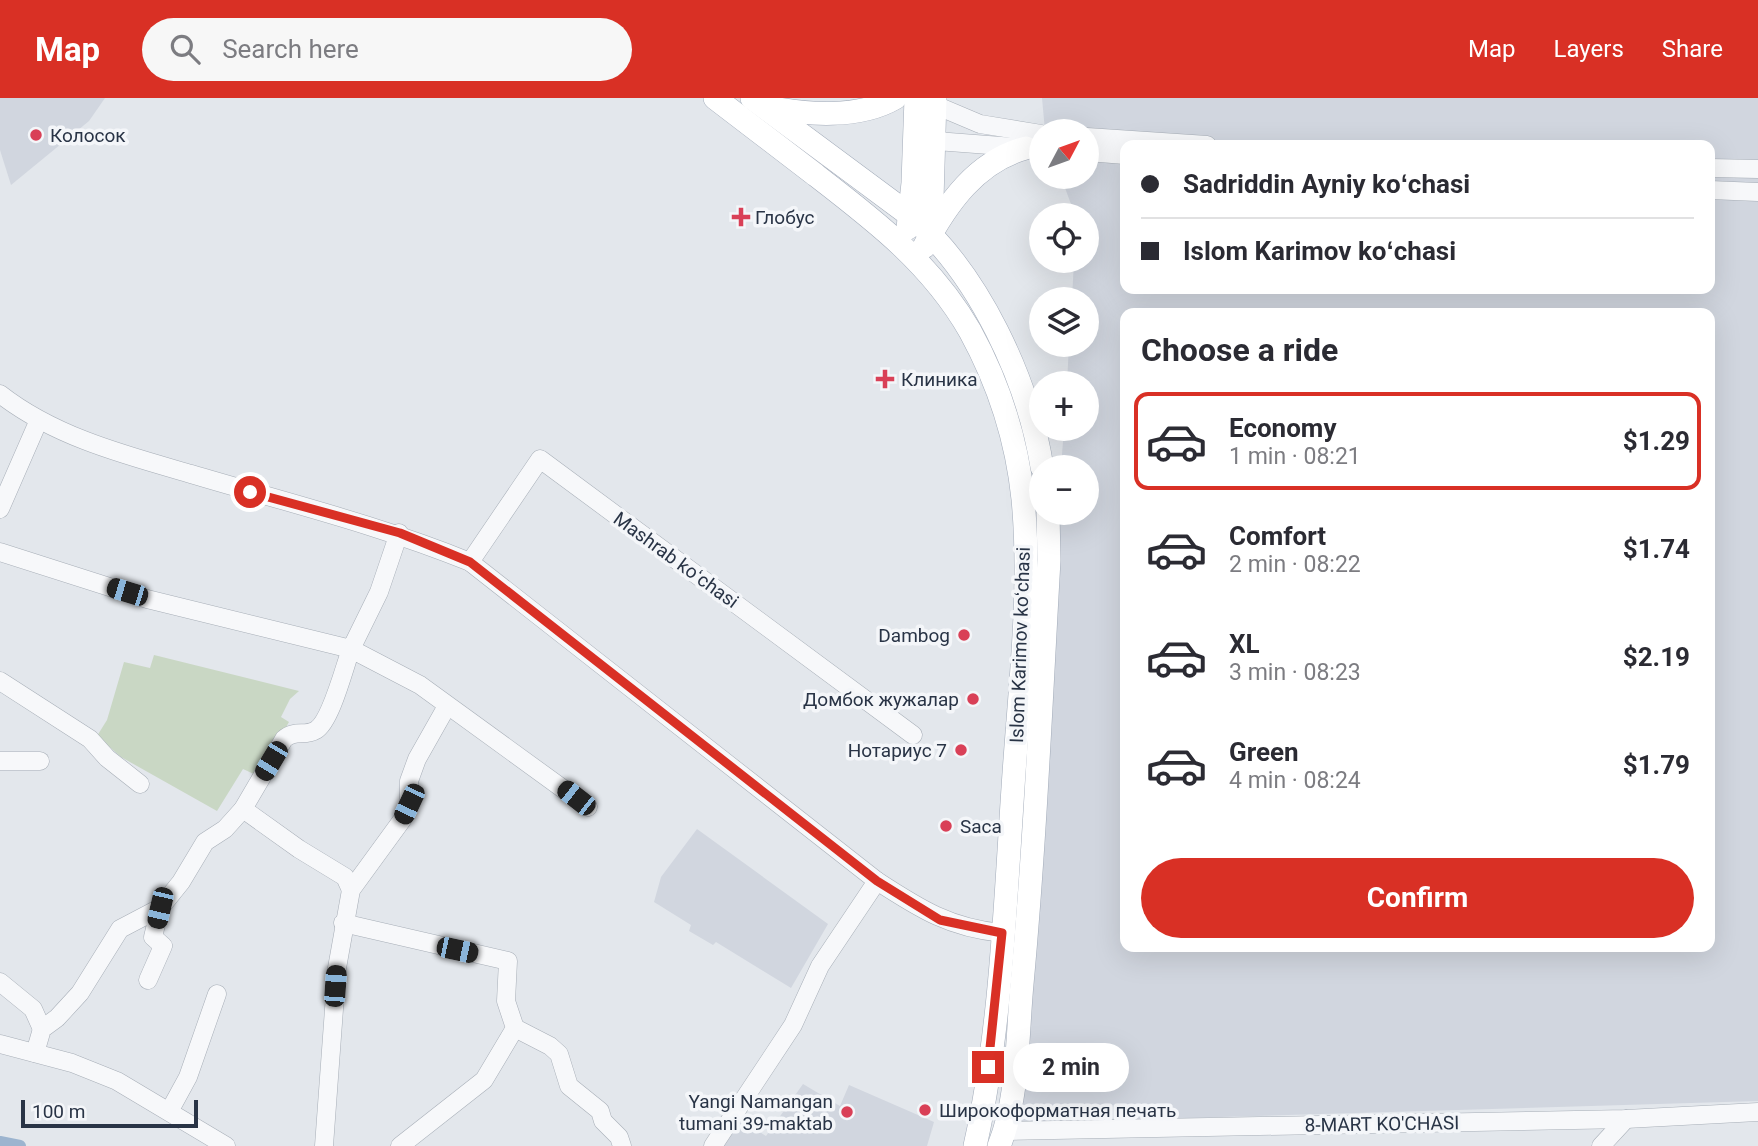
<!DOCTYPE html>
<html lang="en">
<head>
<meta charset="utf-8">
<style>
  body { margin:0; font-family:Roboto,sans-serif; background:#f7f7f7; color:#2b2b33; height:100vh; display:flex; flex-direction:column; font-size:26px; white-space:nowrap }
  * { box-sizing:border-box; margin:0 }
  p { font-size:23px; color:#7c7c81 }
  .icon { flex:none; width:38px; height:38px; fill:none; stroke:currentColor; stroke-width:2; stroke-linecap:round; stroke-linejoin:round }
  .map { position:relative; flex:1; overflow:hidden }
  .details { position:absolute; left:1120px; top:210px; width:595px; height:644px; display:flex; flex-direction:column; background:#fff; border-radius:14px; box-shadow:0 7px 28px #0002 }
  .details>* { flex:none }
  .guide { position:absolute; left:1120px; top:42px; width:595px; height:154px; border-radius:14px; box-shadow:0 7px 28px #0002; display:grid; align-content:center; height:154px; padding:0 21px; background:#fff }
  .needle { width:46px; rotate:49deg }
  .controls { position:absolute; left:1029px; top:21px; display:grid; gap:14px }
  .controls a { display:grid; place-items:center; width:70px; height:70px; border-radius:50%; background:#fff; box-shadow:0 7px 28px #0002; font-size:35px }
  .scale { position:absolute; left:21px; bottom:18px; width:177px; box-sizing:border-box; padding-left:7px; border:4px solid #293446; border-top:0; font-size:19px; line-height:24px; white-space:nowrap; color:#293446; -webkit-text-stroke:5px #f4f6f9; paint-order:stroke }
  .end { position:absolute; width:32px; height:32px; margin:-16px; border:9px solid #d93025; background:#fff; box-shadow:0 0 0 4px #fff }
  .from { border-radius:50% }
  .bubble { position:absolute; height:49px; border-radius:24px; background:#fff; box-shadow:0 7px 28px #0002; font-size:23px; font-weight:700; line-height:49px; text-align:center }
  .car { position:absolute; width:21px; height:42px; margin:-21px -10px; border-radius:9px; box-shadow:0 0 5px 2px #0007; background:linear-gradient(#222 24%,#8ab4d8 0 40%,#222 0 76%,#8ab4d8 0 86%,#222 0) }
  .guide b { display:flex; align-items:center; gap:24px; height:66px; font-size:26px }
  .guide b+b { border-top:2px solid #e1e1e2 }
  .guide i { width:18px; height:18px; background:#2b2b33 }
  ul { padding:0; list-style:none }
  li { display:flex; align-items:center; gap:21px; height:98px; margin:0 14px 10px; padding:0 7px; border:4px solid transparent; border-radius:14px }
  li div { flex:1 }
  li b { display:block; font-size:26px }
  li em { font-style:normal; font-weight:700 }
  li.active { border-color:#d93025 }
  li>.icon { width:63px; height:63px; stroke-width:1.5 }
  h2 { padding:0 21px; font-size:32px; line-height:84px }
  .action { display:flex; gap:14px; margin-top:auto; padding:14px 21px }
  .action a { flex:1; height:80px; border-radius:42px; background:#d93025; color:#fff; font-size:28px; font-weight:700; line-height:80px; text-align:center }
  header { display:flex; align-items:center; gap:42px; box-sizing:border-box; height:98px; padding:0 35px; background:#d93025; color:#fff }
  header strong { font-size:33px }
  nav { display:flex; gap:38px; margin-inline-start:auto; font-size:24px }
  .search { width:490px; height:63px; background:#f7f7f7; display:flex; align-items:center; gap:18px; box-sizing:border-box; padding:0 24px; border-radius:38px; color:#7c7c81; font-size:26px }
  .map>svg:first-child { display:block }
  .built { fill:#d1d6df; fill-rule:evenodd }
  .green { fill:#c9d7c4 }
  .lines { fill:none; stroke-linecap:round; stroke-linejoin:round }
  .canal { stroke:#9cb4cf; stroke-width:12 }
  .minor-casing { stroke:#a7aeb7; stroke-width:19 }
  .major-casing { stroke:#a2abb9; stroke-width:24 }
  .minor { stroke:#f7f8fa; stroke-width:18 }
  .major { stroke:#fff; stroke-width:23 }
  .route { stroke:#d93025; stroke-width:9 }
  .poi-dot { fill:#d94057; stroke:#f4f6f9; stroke-width:2.5 }
  .labels { text-anchor:middle; dominant-baseline:central; stroke-width:7; stroke-linejoin:round; paint-order:stroke }
  .poi-label { font-size:19px; fill:#293446; stroke:#f4f6f9; text-anchor:start }
  .street-label { font-size:19px; fill:#293446; stroke:#f4f6f9 }
</style>
</head>
<body>
<header>
<strong>Map</strong>
<div class="search"><svg class="icon" aria-label="search" viewBox="0 0 24 24"><circle cx="10" cy="10" r="6"/><path d="M15 15l6 6"/></svg>Search here</div>
<nav><a>Map</a><a>Layers</a><a>Share</a></nav>
</header>
<div class="map">
<svg width="1758" height="1048" viewBox="0 0 1758 1048">
  <rect width="100%" height="100%" fill="#e3e7ec"/>
  <g class="built">
    <polygon points="0,0 105,0 89,23 11,87 0,52"/>
    <path d="M1042,0H1758V1003L1020,1025L1059,415H1087V369H1061L1064,331H1087V285H1067L1069,247H1087V201H1072L1074,163H1087V117H1075L1061,79H1087V33H1045ZM1125,47H1710V191H1125ZM1125,215H1710V849H1125Z"/>
    <polygon points="697,731 828,826 791,890 716,844 713,847 689,833 691,827 654,804 661,779"/>
    <polygon points="803,986 840,1008 849,987 934,1024 927,1048 720,1048 738,1020 766,1038"/>
  </g>
  <polygon class="green" points="154,557 299,593 290,601 281,619 289,624 258,678 243,671 217,713 121,659 97,638 107,622 124,564 150,570"/>
  <g class="lines">
    <polyline class="canal" points="0,1044 20,1048"/>
    <g class="minor-casing">
      <g id="minor">
        <polyline points="935,7 980,26 1041,36"/>
        <polyline points="1087,39 1207,47"/>
        <polyline points="923,42 1041,51"/>
        <polyline points="1087,54 1125,57"/>
        <polyline points="1710,70 1758,71"/>
        <polyline points="1710,92 1758,94"/>
        <path d="M0,296C55,339 125,357 191,376C285,404 379,427 470,464L877,783C920,811 950,830 1002,835"/>
        <polyline points="0,411 38,324"/>
        <polyline points="0,454 147,501 351,551 379,494 399,435"/>
        <polyline points="470,464 540,361 913,637"/>
        <polyline points="0,583 90,641 107,660 140,686"/>
        <polyline points="0,663 40,663"/>
        <polyline points="243,711 299,751 345,779 351,792"/>
        <polyline points="343,825 508,863 506,903 515,930 484,982 400,1048"/>
        <polyline points="148,882 163,848 153,839 160,810"/>
        <polyline points="0,884 33,911 42,931"/>
        <polyline points="515,930 550,948 559,956 569,988 600,1013 603,1023 619,1039 622,1048"/>
        <polyline points="0,946 72,965 117,983 226,1048"/>
        <path d="M35,955L42,931L57,920L80,895L120,831L160,810L181,784L205,744L225,731L243,711L284,641C295,631 305,639 316,632C331,623 344,570 351,551L420,587L588,709"/>
        <polyline points="170,1012 188,979 217,896"/>
        <polyline points="1006,1033 1626,1021 1758,1014"/>
        <polyline points="324,1048 337,870 351,792 402,722 409,707 409,683 417,661 447,608"/>
        <polyline points="713,1048 793,927 820,868 877,783"/>
        <polyline points="1601,1048 1626,1021"/>
      </g>
    </g>
    <g class="major-casing">
      <g id="major">
        <path d="M715,0C748,25 780,50 813,75C874,122 931,165 970,233C998,284 1017,343 1023,401C1032,496 1019,595 1013,690C1005,808 1001,933 975,1048"/>
        <path d="M752,0L911,118C979,176 1028,282 1042,369"/>
        <path d="M768,9C807,17 859,21 895,0"/>
        <polyline points="908,130 913,85 916,0"/>
        <polyline points="931,135 935,0"/>
        <path d="M924,149C947,105 977,63 1026,50"/>
        <path d="M999,1048C1019,999 1017,938 1022,886C1035,745 1041,603 1049,462L1048,415"/>
      </g>
    </g>
    <use href="#minor" class="minor"/>
    <use href="#major" class="major"/>
  </g>
  <g class="lines">
    <polyline class="route" points="250,394 400,435 470,464 877,783 940,822 1002,835 988,969"/>
  </g>
  <g class="poi-dot">
    <circle cx="36" cy="37" r="7"/>
    <path d="M737.5 108.5h7v7h7v7h-7v7h-7v-7h-7v-7h7z"/>
    <path d="M881.5 270.5h7v7h7v7h-7v7h-7v-7h-7v-7h7z"/>
    <circle cx="964" cy="537" r="7"/>
    <circle cx="973" cy="601" r="7"/>
    <circle cx="961" cy="652" r="7"/>
    <circle cx="946" cy="728" r="7"/>
    <circle cx="925" cy="1012" r="7"/>
    <circle cx="847" cy="1014" r="7"/>
  </g>
  <g class="labels">
    <g class="poi-label">
      <text x="50" y="37">Колосок</text>
      <text x="755" y="119">Глобус</text>
      <text x="901" y="281">Клиника</text>
      <text x="950" y="537" text-anchor="end">Dambog</text>
      <text x="959" y="601" text-anchor="end">Домбок жужалар</text>
      <text x="947" y="652" text-anchor="end">Нотариус 7</text>
      <text x="960" y="728">Saca</text>
      <text x="833" y="1003" text-anchor="end">Yangi Namangan<tspan x="833" dy="22">tumani 39-maktab</tspan></text>
      <text x="939" y="1012">Широкоформатная печать</text>
    </g>
    <g class="street-label">
      <text transform="translate(676 462) rotate(36)">Mashrab koʻchasi</text>
      <text transform="translate(1020 547) rotate(-88)">Islom Karimov koʻchasi</text>
      <text transform="translate(1382 1026) rotate(-1)">8-MART KO'CHASI</text>
    </g>
  </g>
</svg>
<div class="controls">
<a><svg class="needle" viewBox="-14 -14 28 28"><path d="M0-13l5 13h-10z" fill="#e53935"/><path d="M0 13l5-13h-10z" fill="#7c7c81"/></svg></a>
<a><svg class="icon" aria-label="locate" viewBox="0 0 24 24"><circle cx="12" cy="12" r="6"/><path d="M12 2v4M12 18v4M2 12h4M18 12h4"/></svg></a>
<a><svg class="icon" aria-label="layers" viewBox="0 0 24 24"><path d="M12 4l9 5-9 5-9-5zM3 14l9 5 9-5"/></svg></a>
<a>+</a>
<a>−</a>
</div>
<div class="scale">100 m</div>
<i class="end from" style="left:250px;top:394px"></i>
<i class="end" style="left:988px;top:969px"></i>
<div class="bubble" style="left:1013px;top:945px;width:116px">2 min</div>
<i class="car" style="left:127px;top:494px;rotate:287deg"></i>
<i class="car" style="left:271px;top:663px;rotate:211deg"></i>
<i class="car" style="left:576px;top:700px;rotate:308deg"></i>
<i class="car" style="left:409px;top:706px;rotate:205deg"></i>
<i class="car" style="left:160px;top:810px;rotate:193deg"></i>
<i class="car" style="left:457px;top:852px;rotate:102deg"></i>
<i class="car" style="left:335px;top:888px;rotate:4deg"></i>
<div class="guide">
<b><i class="from"></i>Sadriddin Ayniy koʻchasi</b>
<b><i></i>Islom Karimov koʻchasi</b>
</div>
<section class="details">
<h2>Choose a ride</h2>
<ul>
<li class="active"><svg class="icon" aria-label="car" viewBox="0 0 24 24"><path d="M5 17H2v-5l4-1 3-4h7l3 4 3 1v5h-3M9 17h6M6 11h13"/><circle cx="7" cy="17" r="2"/><circle cx="17" cy="17" r="2"/></svg><div><b>Economy</b><p>1 min · 08:21</p></div><em>$1.29</em></li>
<li><svg class="icon" aria-label="car" viewBox="0 0 24 24"><path d="M5 17H2v-5l4-1 3-4h7l3 4 3 1v5h-3M9 17h6M6 11h13"/><circle cx="7" cy="17" r="2"/><circle cx="17" cy="17" r="2"/></svg><div><b>Comfort</b><p>2 min · 08:22</p></div><em>$1.74</em></li>
<li><svg class="icon" aria-label="car" viewBox="0 0 24 24"><path d="M5 17H2v-5l4-1 3-4h7l3 4 3 1v5h-3M9 17h6M6 11h13"/><circle cx="7" cy="17" r="2"/><circle cx="17" cy="17" r="2"/></svg><div><b>XL</b><p>3 min · 08:23</p></div><em>$2.19</em></li>
<li><svg class="icon" aria-label="car" viewBox="0 0 24 24"><path d="M5 17H2v-5l4-1 3-4h7l3 4 3 1v5h-3M9 17h6M6 11h13"/><circle cx="7" cy="17" r="2"/><circle cx="17" cy="17" r="2"/></svg><div><b>Green</b><p>4 min · 08:24</p></div><em>$1.79</em></li>
</ul>
<div class="action"><a>Confirm</a></div>
</section>
</div>
</body>
</html>
